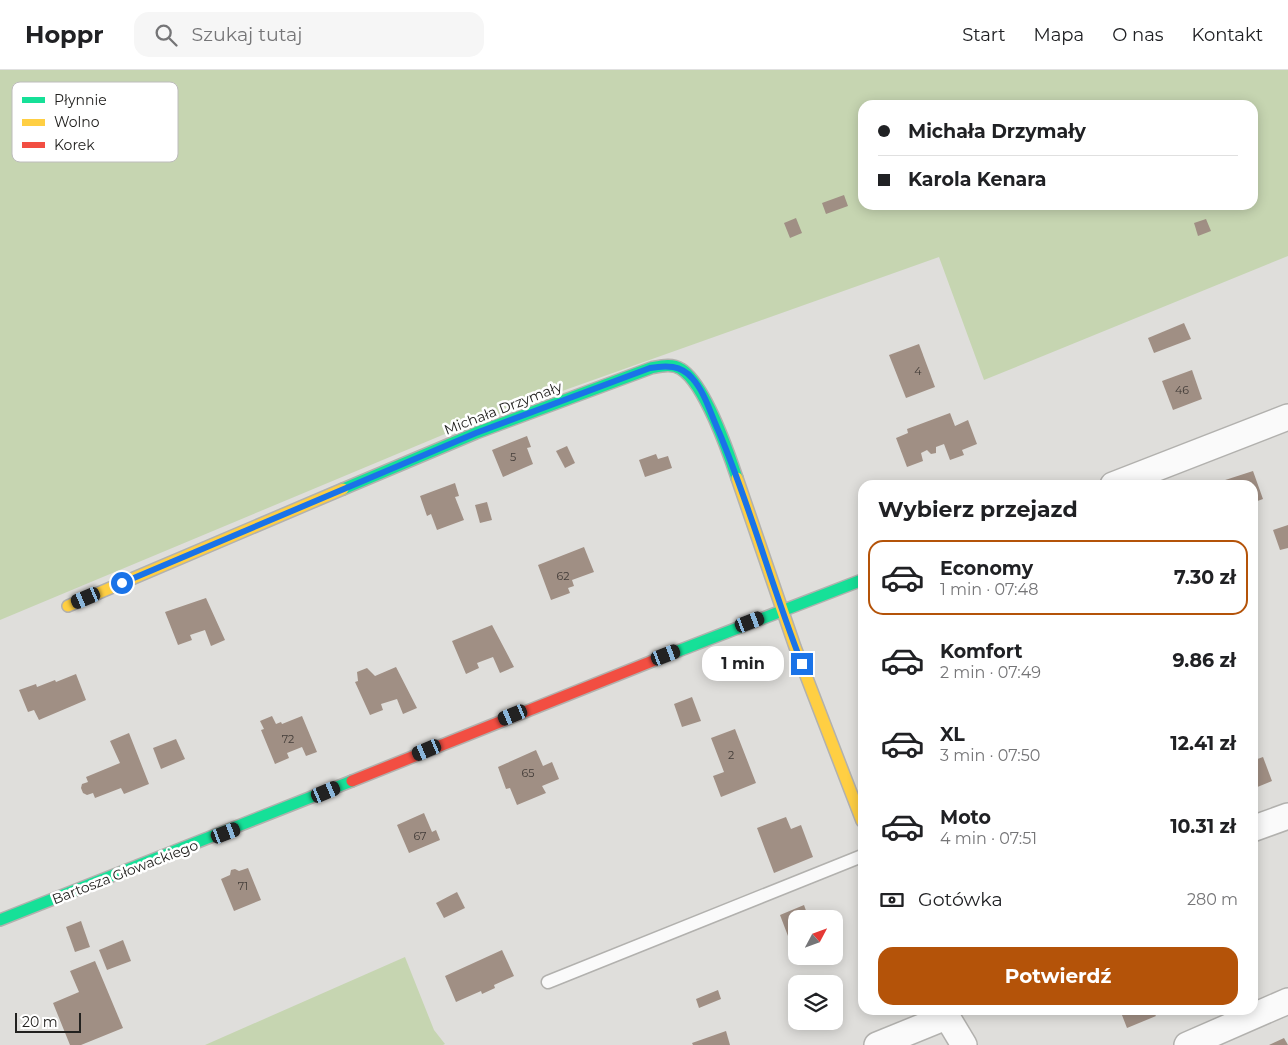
<!DOCTYPE html>
<html lang="pl">
<head>
<meta charset="utf-8">
<style>
  body { margin:0; font-family:Montserrat,sans-serif; background:#f6f6f6; color:#202124; height:100vh; display:flex; flex-direction:column; font-size:19px; white-space:nowrap }
  * { box-sizing:border-box; margin:0 }
  p { font-size:16px; color:#757577 }
  .icon { flex:none; width:28px; height:28px; fill:none; stroke:currentColor; stroke-width:2; stroke-linecap:round; stroke-linejoin:round }
  .map { position:relative; flex:1; overflow:hidden }
  .panel { position:absolute; left:858px; top:410px; width:400px; height:535px; display:flex; flex-direction:column; background:#fff; border-radius:15px; box-shadow:0 2px 12px #0003 }
  .panel>* { flex:none }
  .guide { position:absolute; left:858px; top:30px; width:400px; height:110px; border-radius:15px; box-shadow:0 2px 12px #0003; display:grid; align-content:center; height:110px; padding:0 20px; background:#fff }
  .needle { width:32px; rotate:49deg }
  .controls { position:absolute; left:788px; top:840px; display:grid; gap:10px }
  .controls a { display:grid; place-items:center; width:55px; height:55px; border-radius:10px; background:#fff; box-shadow:0 2px 12px #0003; font-size:25px }
  .scale { position:absolute; left:15px; bottom:12px; width:66px; box-sizing:border-box; padding-left:5px; border:2px solid #22211f; border-top:0; font-size:14px; line-height:18px; white-space:nowrap; color:#22211f; -webkit-text-stroke:4px #fff; paint-order:stroke }
  .end { position:absolute; width:22px; height:22px; margin:-11px; border:6px solid #1a73e8; background:#fff; box-shadow:0 0 0 2px #fff }
  .from { border-radius:50% }
  .bubble { position:absolute; height:35px; border-radius:15px; background:#fff; box-shadow:0 2px 12px #0003; font-size:16px; font-weight:700; line-height:35px; text-align:center }
  .car { position:absolute; width:15px; height:30px; margin:-15px -8px; border-radius:6px; box-shadow:0 0 4px 1px #0007; background:linear-gradient(#222 24%,#8ab4d8 0 40%,#222 0 76%,#8ab4d8 0 86%,#222 0) }
  .guide b { display:flex; align-items:center; gap:18px; height:48px; font-size:19px }
  .guide b+b { border-top:1px solid #e0e0e0 }
  .guide i { width:12px; height:12px; background:#202124 }
  ul { padding:0; list-style:none }
  li { display:flex; align-items:center; gap:15px; height:75px; margin:0 10px 8px; padding:0 10px; border:2px solid transparent; border-radius:15px }
  li div { flex:1 }
  li b { display:block; font-size:19px }
  li em { font-style:normal; font-weight:700 }
  li.selected { border-color:#b45309 }
  li>.icon { width:45px; height:45px; stroke-width:1.5 }
  h2 { padding:0 20px; font-size:22px; line-height:60px }
  .pay { display:flex; align-items:center; gap:12px; height:55px; padding:0 20px; font-size:19px }
  .pay p { margin-inline-start:auto }
  .cta { display:flex; gap:10px; margin-top:auto; padding:10px 20px }
  .cta a { flex:1; height:58px; border-radius:15px; background:#b45309; color:#fff; font-size:20px; font-weight:700; line-height:58px; text-align:center }
  header { display:flex; align-items:center; gap:30px; box-sizing:border-box; height:70px; padding:0 25px; background:#fff; border-bottom:1px solid #e0e0e0 }
  header strong { font-size:24px }
  nav { display:flex; gap:28px; margin-inline-start:auto; font-size:18px }
  .search { width:350px; height:45px; background:#f6f6f6; display:flex; align-items:center; gap:12px; box-sizing:border-box; padding:0 18px; border-radius:15px; color:#757577; font-size:19px }
  .map>svg:first-child { display:block }
  .green { fill:#c6d5b1; fill-rule:evenodd }
  .building { fill:#a08f84 }
  .lines { fill:none; stroke-linecap:round; stroke-linejoin:round }
  .lane-casing { stroke:#b2b1ae; stroke-width:15 }
  .street-casing { stroke:#b2b1ae; stroke-width:28 }
  .fast-casing { stroke:#b2b1ae; stroke-width:14 }
  .slow-casing { stroke:#b2b1ae; stroke-width:14 }
  .jam-casing { stroke:#b2b1ae; stroke-width:14 }
  .lane { stroke:#fafafa; stroke-width:12 }
  .street { stroke:#fafafa; stroke-width:25 }
  .fast { stroke:#16e098; stroke-width:11 }
  .slow { stroke:#ffcf43; stroke-width:11 }
  .jam { stroke:#f24e42; stroke-width:11 }
  .route { stroke:#1a73e8; stroke-width:6 }
  .labels { text-anchor:middle; dominant-baseline:central; stroke-width:5; stroke-linejoin:round; paint-order:stroke }
  .number-label { font-size:11px; fill:#423c38 }
  .street-label { font-size:14px; fill:#22211f; stroke:#fff }
  .key { fill:#fff; stroke:#bdbcbc; stroke-width:1 }
  .key-label { font-size:14px; fill:#22211f }
</style>
</head>
<body>
<header>
<strong>Hoppr</strong>
<div class="search"><svg class="icon" aria-label="search" viewBox="0 0 24 24"><circle cx="10" cy="10" r="6"/><path d="M15 15l6 6"/></svg>Szukaj tutaj</div>
<nav><a>Start</a><a>Mapa</a><a>O nas</a><a>Kontakt</a></nav>
</header>
<div class="map">
<svg width="1288" height="975" viewBox="0 0 1288 975">
  <rect width="100%" height="100%" fill="#dfdedb"/>
  <g class="green">
    <path d="M0,0H1288V186L984,310L939,187L464,356L0,550ZM862,35H1252V135H862Z"/>
    <polygon points="405,887 434,960 445,974 443,975 205,975"/>
  </g>
  <g class="building">
    <polygon points="844,125 848,136 826,144 822,133"/>
    <polygon points="796,148 802,163 790,168 784,153"/>
    <polygon points="1206,149 1211,161 1198,166 1194,153"/>
    <polygon points="1184,253 1191,269 1154,283 1148,268"/>
    <polygon points="919,274 935,317 906,328 889,285"/>
    <polygon points="1192,300 1202,329 1173,340 1162,311"/>
    <polygon points="950,343 955,356 968,350 977,374 962,380 964,385 950,390 944,374 936,377 936,383 931,384 927,380 921,383 923,391 907,397 896,368 908,363 907,359"/>
    <polygon points="527,366 531,377 527,378 533,394 503,407 492,380"/>
    <polygon points="567,376 575,393 565,398 556,381"/>
    <polygon points="656,384 658,389 668,386 672,398 645,407 639,390"/>
    <polygon points="1253,401 1263,429 1252,433 1252,415 1220,415 1219,412"/>
    <polygon points="912,411 913,415 902,415"/>
    <polygon points="455,413 459,426 455,427 464,450 437,460 431,444 427,446 420,426"/>
    <polygon points="487,432 492,450 480,453 475,435"/>
    <polygon points="1288,455 1288,478 1280,480 1273,460"/>
    <polygon points="584,477 594,502 572,510 574,516 568,518 570,523 551,530 538,495"/>
    <polygon points="206,528 225,570 211,576 205,560 190,565 192,570 178,575 165,542"/>
    <polygon points="492,555 514,597 500,603 493,587 477,593 479,598 466,604 452,571"/>
    <polygon points="396,597 417,638 403,644 397,629 381,634 383,640 370,645 355,612 358,611 357,602 367,598 375,606"/>
    <polygon points="76,604 86,630 39,650 34,640 28,642 19,620 36,614 37,617 55,610 56,612"/>
    <polygon points="692,627 701,651 682,657 674,634"/>
    <polygon points="272,646 276,654 281,652 282,654 302,646 317,682 306,686 302,677 287,683 289,688 275,694 261,660 264,659 260,651"/>
    <polygon points="735,659 756,713 721,727 713,706 724,702 711,668"/>
    <polygon points="129,663 149,714 124,724 121,718 95,728 93,723 87,725 83,723 81,718 82,714 88,712 86,707 120,693 110,671"/>
    <polygon points="176,669 185,689 161,699 153,678"/>
    <polygon points="536,680 543,696 552,692 559,709 542,716 546,723 517,735 510,718 506,719 498,697"/>
    <polygon points="1263,687 1272,711 1255,718 1257,723 1256,728 1252,729 1252,691"/>
    <polygon points="424,743 432,762 436,760 440,770 409,783 397,755"/>
    <polygon points="786,747 791,759 801,755 813,787 774,803 757,758"/>
    <polygon points="248,798 261,830 234,841 221,809 230,805 231,800 235,799 239,801"/>
    <polygon points="457,822 465,838 444,848 436,833"/>
    <polygon points="804,835 809,849 796,849 796,863 788,866 780,845"/>
    <polygon points="81,851 90,877 75,882 66,857"/>
    <polygon points="123,870 131,891 107,900 99,880"/>
    <polygon points="502,880 514,906 494,915 495,918 482,924 481,921 456,932 445,906"/>
    <polygon points="95,891 123,958 81,975 70,975 53,933 79,922 70,901"/>
    <polygon points="718,920 721,929 699,938 696,929"/>
    <polygon points="1120,940 1162,940 1154,943 1156,946 1127,958"/>
    <polygon points="726,961 730,975 693,975 692,973"/>
    <polygon points="1284,968 1288,975 1269,975"/>
  </g>
  <g class="lines">
    <g class="lane-casing">
      <polyline id="lane" points="548,912 862,786"/>
    </g>
    <g class="street-casing">
      <g id="street">
        <polyline points="1113,415 1288,347"/>
        <polyline points="1252,759 1288,746"/>
        <polyline points="943,940 964,975"/>
        <polyline points="877,975 946,947"/>
        <polyline points="1187,975 1288,931"/>
      </g>
    </g>
    <g class="fast-casing">
      <g id="fast">
        <path d="M343,419L476,363L651,298C661,296 672,293 681,299C704,313 728,381 737,408"/>
        <polyline points="660,588 862,510"/>
        <polyline points="0,850 352,711"/>
      </g>
    </g>
    <g class="slow-casing">
      <g id="slow">
        <polyline points="737,408 795,577 862,751"/>
        <polyline points="68,536 343,419"/>
      </g>
    </g>
    <g class="jam-casing">
      <polyline id="jam" points="352,711 660,588"/>
    </g>
    <use href="#lane" class="lane"/>
    <use href="#street" class="street"/>
    <use href="#fast" class="fast"/>
    <use href="#slow" class="slow"/>
    <use href="#jam" class="jam"/>
  </g>
  <g class="lines">
    <path class="route" d="M122,513L476,363L650,298C666,295 681,295 692,308C705,322 711,345 719,362C751,438 772,518 802,594"/>
  </g>
  <g class="labels">
    <g class="number-label">
      <text x="918" y="301">4</text>
      <text x="1182" y="320">46</text>
      <text x="513" y="387">5</text>
      <text x="563" y="506">62</text>
      <text x="288" y="669">72</text>
      <text x="731" y="685">2</text>
      <text x="528" y="703">65</text>
      <text x="420" y="766">67</text>
      <text x="243" y="816">71</text>
    </g>
    <g class="street-label">
      <text transform="translate(503 338) rotate(-21)">Michała Drzymały</text>
      <text transform="translate(125 802) rotate(-21)">Bartosza Głowackiego</text>
    </g>
  </g>
  <rect x="12" y="12" width="166" height="80" rx="8" class="key"/>
  <rect x="22" y="27" width="23" height="6" fill="#16e098"/>
  <rect x="22" y="49" width="23" height="7" fill="#ffcf43"/>
  <rect x="22" y="72" width="23" height="6" fill="#f24e42"/>
  <g class="key-label">
    <text x="54" y="35">Płynnie</text>
    <text x="54" y="57">Wolno</text>
    <text x="54" y="80">Korek</text>
  </g>
</svg>
<div class="controls">
<a><svg class="needle" viewBox="-14 -14 28 28"><path d="M0-13l5 13h-10z" fill="#e53935"/><path d="M0 13l5-13h-10z" fill="#757577"/></svg></a>
<a><svg class="icon" aria-label="layers" viewBox="0 0 24 24"><path d="M12 4l9 5-9 5-9-5zM3 14l9 5 9-5"/></svg></a>
</div>
<div class="scale">20 m</div>
<i class="end from" style="left:122px;top:513px"></i>
<i class="end" style="left:802px;top:594px"></i>
<div class="bubble" style="left:702px;top:576px;width:82px">1 min</div>
<i class="car" style="left:86px;top:528px;rotate:247deg"></i>
<i class="car" style="left:750px;top:552px;rotate:69deg"></i>
<i class="car" style="left:666px;top:585px;rotate:69deg"></i>
<i class="car" style="left:513px;top:645px;rotate:248deg"></i>
<i class="car" style="left:427px;top:680px;rotate:247deg"></i>
<i class="car" style="left:326px;top:722px;rotate:67deg"></i>
<i class="car" style="left:226px;top:763px;rotate:69deg"></i>
<div class="guide">
<b><i class="from"></i>Michała Drzymały</b>
<b><i></i>Karola Kenara</b>
</div>
<section class="panel">
<h2>Wybierz przejazd</h2>
<ul>
<li class="selected"><svg class="icon" aria-label="car" viewBox="0 0 24 24"><path d="M5 17H2v-5l4-1 3-4h7l3 4 3 1v5h-3M9 17h6M6 11h13"/><circle cx="7" cy="17" r="2"/><circle cx="17" cy="17" r="2"/></svg><div><b>Economy</b><p>1 min · 07:48</p></div><em>7.30 zł</em></li>
<li><svg class="icon" aria-label="car" viewBox="0 0 24 24"><path d="M5 17H2v-5l4-1 3-4h7l3 4 3 1v5h-3M9 17h6M6 11h13"/><circle cx="7" cy="17" r="2"/><circle cx="17" cy="17" r="2"/></svg><div><b>Komfort</b><p>2 min · 07:49</p></div><em>9.86 zł</em></li>
<li><svg class="icon" aria-label="car" viewBox="0 0 24 24"><path d="M5 17H2v-5l4-1 3-4h7l3 4 3 1v5h-3M9 17h6M6 11h13"/><circle cx="7" cy="17" r="2"/><circle cx="17" cy="17" r="2"/></svg><div><b>XL</b><p>3 min · 07:50</p></div><em>12.41 zł</em></li>
<li><svg class="icon" aria-label="car" viewBox="0 0 24 24"><path d="M5 17H2v-5l4-1 3-4h7l3 4 3 1v5h-3M9 17h6M6 11h13"/><circle cx="7" cy="17" r="2"/><circle cx="17" cy="17" r="2"/></svg><div><b>Moto</b><p>4 min · 07:51</p></div><em>10.31 zł</em></li>
</ul>
<div class="pay"><svg class="icon" aria-label="cash" viewBox="0 0 24 24"><path d="M3 7h18v10H3z"/><circle cx="12" cy="12" r="2"/></svg>Gotówka<p>280 m</p></div>
<div class="cta"><a>Potwierdź</a></div>
</section>
</div>
</body>
</html>
